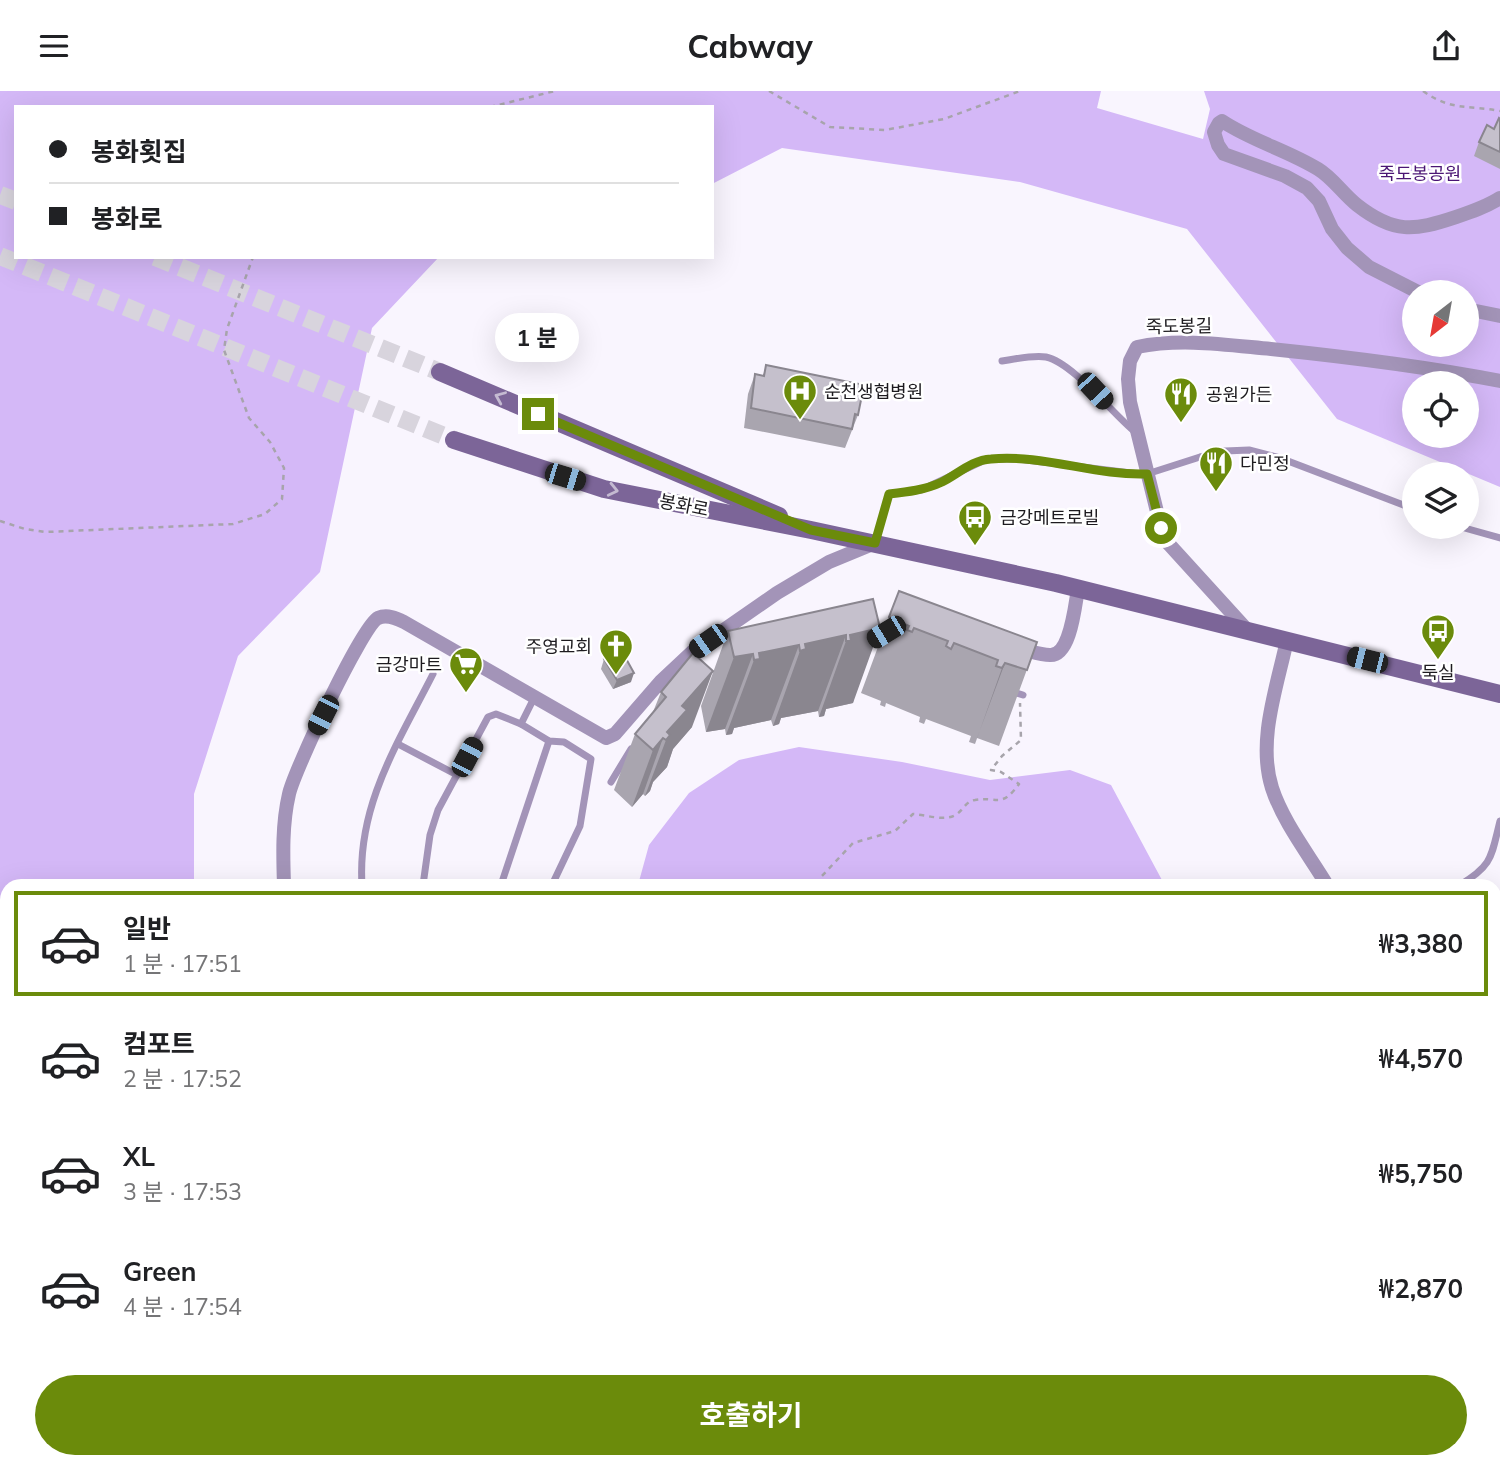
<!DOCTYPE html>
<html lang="ko">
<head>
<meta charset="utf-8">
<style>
  body { margin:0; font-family:Mulish,"Noto Sans KR",sans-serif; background:#f6f6f6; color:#202124; height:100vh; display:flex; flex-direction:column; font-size:26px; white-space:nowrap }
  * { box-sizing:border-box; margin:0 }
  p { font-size:23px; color:#757577 }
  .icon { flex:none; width:38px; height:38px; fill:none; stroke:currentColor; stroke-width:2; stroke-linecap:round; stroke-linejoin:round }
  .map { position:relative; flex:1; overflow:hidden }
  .drawer { position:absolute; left:0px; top:788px; width:1502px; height:590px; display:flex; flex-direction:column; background:#fff; border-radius:21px 21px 0 0; box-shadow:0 7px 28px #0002 }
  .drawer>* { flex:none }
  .top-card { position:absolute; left:14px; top:14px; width:700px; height:154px; border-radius:0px; box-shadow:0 7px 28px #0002; display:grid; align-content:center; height:154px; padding:0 35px; background:#fff }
  .needle { width:46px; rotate:211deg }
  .tools { position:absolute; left:1402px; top:189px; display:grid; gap:14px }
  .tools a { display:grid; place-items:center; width:77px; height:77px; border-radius:50%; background:#fff; box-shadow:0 7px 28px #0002; font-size:35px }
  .end { position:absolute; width:32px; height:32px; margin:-16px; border:9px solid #6b8b0b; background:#fff; box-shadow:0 0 0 4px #fff }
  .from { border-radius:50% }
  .bubble { position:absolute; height:49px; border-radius:24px; background:#fff; box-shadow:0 7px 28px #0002; font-size:23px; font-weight:700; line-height:49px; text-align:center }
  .car { position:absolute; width:21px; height:42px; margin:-21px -10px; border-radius:9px; box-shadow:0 0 5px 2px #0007; background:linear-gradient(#222 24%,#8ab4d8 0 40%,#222 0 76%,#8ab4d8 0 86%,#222 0) }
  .top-card b { display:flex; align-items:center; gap:24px; height:66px; font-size:26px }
  .top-card b+b { border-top:2px solid #e0e0e0 }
  .top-card i { width:18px; height:18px; background:#202124 }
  ul { padding:12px 0 0; list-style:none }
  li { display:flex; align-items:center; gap:21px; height:105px; margin:0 14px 10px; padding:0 21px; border:4px solid transparent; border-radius:0px }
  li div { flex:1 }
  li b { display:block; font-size:26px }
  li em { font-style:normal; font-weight:700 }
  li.selected { border-color:#6b8b0b }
  li>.icon { width:63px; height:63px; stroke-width:1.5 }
  .button { display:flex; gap:14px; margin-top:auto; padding:14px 35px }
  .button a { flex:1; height:80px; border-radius:42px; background:#6b8b0b; color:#fff; font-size:28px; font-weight:700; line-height:80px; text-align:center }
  header { display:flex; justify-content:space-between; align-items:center; height:91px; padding:0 35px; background:#fff; font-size:32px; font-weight:700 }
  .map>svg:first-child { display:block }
  .green { fill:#d4b8f7; fill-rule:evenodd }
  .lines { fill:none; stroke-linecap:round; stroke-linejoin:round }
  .secondary-tunnel { stroke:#d8d4dd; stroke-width:18; stroke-dasharray:18 9; stroke-linecap:butt }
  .path { stroke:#a7a4ab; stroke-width:2.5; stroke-dasharray:5 5; stroke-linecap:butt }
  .lane { stroke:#a394b8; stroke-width:7 }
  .street { stroke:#a394b8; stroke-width:14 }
  .secondary { stroke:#7c6598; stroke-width:18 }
  .rail-casing { stroke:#918e95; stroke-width:7 }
  .rail { stroke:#fff; stroke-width:4.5; stroke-dasharray:13; stroke-linecap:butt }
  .wall { fill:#a9a5af }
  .shaded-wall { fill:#8a868f }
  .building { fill:#c5c0cc; stroke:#8a868f; stroke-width:2 }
  .oneway { stroke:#c4bad1 }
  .route { stroke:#6b8b0b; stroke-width:9 }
  .labels { text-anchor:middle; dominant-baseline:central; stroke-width:5; stroke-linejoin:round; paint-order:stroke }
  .park-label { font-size:18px; fill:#4a1574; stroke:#fff }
  .street-label { font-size:18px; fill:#1d1b1f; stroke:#fff }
  .poi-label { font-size:18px; fill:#1d1b1f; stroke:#fff; text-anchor:start }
</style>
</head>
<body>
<header><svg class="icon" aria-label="menu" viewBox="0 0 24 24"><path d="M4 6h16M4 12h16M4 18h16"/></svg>Cabway<svg class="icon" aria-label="share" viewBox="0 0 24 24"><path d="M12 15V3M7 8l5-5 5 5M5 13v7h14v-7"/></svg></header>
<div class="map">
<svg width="1500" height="1376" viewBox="0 0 1500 1376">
  <rect width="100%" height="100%" fill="#f9f5fe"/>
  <g class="green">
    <path d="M0,0H1101L1097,17L1203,48L1210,18L1204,0H1500V396L1337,328L1187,138L1020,91L782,57L712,93V16H16V166H439L372,237L320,481L238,565L194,703V794H7V1370H1156L1160,1376H0ZM1414,201H1466V254H1414ZM1414,292H1466V345H1414Z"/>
    <polygon points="799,656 902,671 990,689 1070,679 1111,694 1163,791 1162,794 638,794 649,754 689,702 739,669"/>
  </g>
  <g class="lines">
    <g class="secondary-tunnel">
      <polyline points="0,104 16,110"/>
      <polyline points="0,165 454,349"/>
      <polyline points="155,166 440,281"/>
    </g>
    <g class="path">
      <polyline points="769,0 830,36 885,39 944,28 1020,0"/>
      <path d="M1423,0C1451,20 1468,14 1500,20"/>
      <polyline points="490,16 555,0"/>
      <polyline points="0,430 25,438 45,441 233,433 265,423 282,408 284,377 270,351 249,327 224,259 227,238 253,166"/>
      <path d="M818,794L821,786L853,752L895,740L913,723C927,724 946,731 957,723C964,718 966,710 975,709C997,705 1001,718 1019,693L1001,681L991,679L1002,665L1021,649L1020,612"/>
      <polyline points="0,1283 7,1289"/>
      <polyline points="121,1370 127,1376"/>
      <polyline points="627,1370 632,1376"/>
      <polyline points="663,1376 674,1374"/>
      <polyline points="675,1376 674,1374 678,1370"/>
    </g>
    <g class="lane">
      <path d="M1002,270C1015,268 1032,264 1046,266C1073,272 1112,322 1134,340"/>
      <polyline points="1461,436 1500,447"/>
      <polyline points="875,451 889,403 921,399 987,368 1018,368 1139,383 1147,383 1200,366 1225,360 1249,359 1280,367 1414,418"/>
      <polyline points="868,551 886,541"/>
      <polyline points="1010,600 1023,604"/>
      <polyline points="534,607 521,633 549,650 564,651 591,668 580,735 552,794"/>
      <polyline points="398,653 457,684"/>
      <polyline points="611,691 631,658"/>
      <path d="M362,794C357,714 398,652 433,583"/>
      <polyline points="423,794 430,744 438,719 488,626 496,623 521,633"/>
      <polyline points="501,794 549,650"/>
      <path d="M1460,794C1493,774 1491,766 1500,730"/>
      <polyline points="1494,1070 1500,1066"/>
    </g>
    <g class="street">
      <path d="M1418,201L1369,176L1347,157L1332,138L1319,110L1307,97L1285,85L1224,63L1218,54L1214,41L1219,32L1222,30C1252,50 1287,59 1318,78C1333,87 1343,103 1357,114C1394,143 1414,140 1456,126C1471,121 1486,116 1500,107"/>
      <polyline points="1466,218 1500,225"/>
      <path d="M1248,540L1167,451L1161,437L1130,311L1128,288L1130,270L1137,256C1181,247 1227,254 1271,258C1348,266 1424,275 1500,290"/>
      <path d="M1287,549C1277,596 1257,650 1272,697C1283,731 1309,764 1327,794"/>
      <path d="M1018,557C1028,559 1040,564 1050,564C1071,565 1075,513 1078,498"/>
      <path d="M284,794C283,764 282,733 289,703C294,680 362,535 378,527C387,523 396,527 404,531L606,647L615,643L661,590L692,561L777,502L829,471L875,452"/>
      <polyline points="1494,1049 1500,1052"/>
      <polyline points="1494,1351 1500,1335"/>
      <polyline points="1485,1376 1488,1370"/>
    </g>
    <g class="secondary">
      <polyline points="440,281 779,425"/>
      <polyline points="454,349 604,398 811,439 1056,492 1500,603"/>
    </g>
    <g class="rail-casing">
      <polyline id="rail" points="1500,1376 1500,1375"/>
    </g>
    <use href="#rail" class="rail"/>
  </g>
  <g class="wall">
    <polygon points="1500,28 1500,78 1474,65 1479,51 1494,38"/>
    <polygon points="766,274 858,324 845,357 744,337 748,303 755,283 763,285"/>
    <polygon points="873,508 853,612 826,618 824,625 819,626 818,620 781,627 779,633 773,635 771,629 734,637 732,643 726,644 725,638 706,641 701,615 728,540"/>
    <polygon points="889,526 1037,551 999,655 977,647 975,653 969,651 971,645 926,628 924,633 919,631 920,626 886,612 885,616 880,614 881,610 861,602"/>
    <polygon points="693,562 692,636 673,658 667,676 653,691 650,700 645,705 643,703 632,716 614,699 635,643 653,621 661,601"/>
    <polygon points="604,568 631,591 613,598 601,578"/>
  </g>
  <g class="shaded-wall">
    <polygon points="880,537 853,612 826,618 824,625 819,626 846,550 850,544"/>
    <polygon points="846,544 818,620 781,627 779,633 773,635 800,560 805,553"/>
    <polygon points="799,554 771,629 734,637 732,643 726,644 754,569 759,562"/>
    <polygon points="753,563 725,638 706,641 734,566"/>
    <polygon points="1005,572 977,647 975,653 1002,577"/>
    <polygon points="713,580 692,636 673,658 667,676 653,691 650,700 645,705 666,649 667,641 682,615"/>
    <polygon points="634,582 631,591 613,598 617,589"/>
    <polygon points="663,647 643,703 632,716 653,659"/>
  </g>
  <g class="building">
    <polygon points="1499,27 1500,28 1500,61 1479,51 1487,34 1494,38"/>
    <polygon points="766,274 864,294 858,324 855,323 852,338 751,317 755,283 764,285"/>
    <polygon points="899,500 1037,551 1027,579 1005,572 1002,577 996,575 998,569 954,552 951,558 946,555 948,550 914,537 912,541 907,539 909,535 889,526"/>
    <polygon points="873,508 880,537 850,544 851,550 846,550 846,544 805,553 806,558 800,560 799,554 759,562 760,568 754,569 753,563 734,566 728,540"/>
    <polygon points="619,555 634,582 617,589 604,568"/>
    <polygon points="693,562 713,580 682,615 687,619 667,641 670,644 666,649 663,647 653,659 635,643 666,606 661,601"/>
  </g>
  <defs><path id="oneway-chevron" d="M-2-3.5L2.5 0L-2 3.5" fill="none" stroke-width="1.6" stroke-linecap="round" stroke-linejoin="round" transform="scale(1.75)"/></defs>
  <g class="oneway">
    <use href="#oneway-chevron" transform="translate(500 306) rotate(-157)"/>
    <use href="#oneway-chevron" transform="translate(613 399) rotate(13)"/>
  </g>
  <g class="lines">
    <path class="route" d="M538,323L811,439L875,452L889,403C907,401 925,399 942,391C958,383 972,369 991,368C1043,363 1095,385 1147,383L1161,437"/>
  </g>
  <defs>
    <g id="hospital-pin" transform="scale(1.75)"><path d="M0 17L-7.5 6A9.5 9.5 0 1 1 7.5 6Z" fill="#6b8b0b" stroke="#fff"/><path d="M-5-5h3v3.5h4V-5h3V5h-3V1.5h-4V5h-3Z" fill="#fff"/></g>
    <g id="restaurant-pin" transform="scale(1.75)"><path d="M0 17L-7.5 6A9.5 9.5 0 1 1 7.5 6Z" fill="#6b8b0b" stroke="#fff"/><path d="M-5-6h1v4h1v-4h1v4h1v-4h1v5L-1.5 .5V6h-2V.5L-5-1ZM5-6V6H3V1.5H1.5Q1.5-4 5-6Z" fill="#fff"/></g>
    <g id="bus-pin" transform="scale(1.75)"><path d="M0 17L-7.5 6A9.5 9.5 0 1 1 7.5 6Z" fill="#6b8b0b" stroke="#fff"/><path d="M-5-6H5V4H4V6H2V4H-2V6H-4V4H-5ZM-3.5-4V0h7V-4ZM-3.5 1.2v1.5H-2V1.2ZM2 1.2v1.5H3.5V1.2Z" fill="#fff"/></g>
    <g id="church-pin" transform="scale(1.75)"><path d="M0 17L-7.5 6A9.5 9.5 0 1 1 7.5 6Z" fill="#6b8b0b" stroke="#fff"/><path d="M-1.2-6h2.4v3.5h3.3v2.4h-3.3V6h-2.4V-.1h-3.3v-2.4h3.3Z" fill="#fff"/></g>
    <g id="supermarket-pin" transform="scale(1.75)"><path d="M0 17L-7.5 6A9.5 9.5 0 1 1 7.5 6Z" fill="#6b8b0b" stroke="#fff"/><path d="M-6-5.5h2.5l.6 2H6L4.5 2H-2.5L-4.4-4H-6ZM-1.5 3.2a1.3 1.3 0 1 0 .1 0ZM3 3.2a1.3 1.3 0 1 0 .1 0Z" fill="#fff"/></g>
  </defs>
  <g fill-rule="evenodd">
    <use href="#hospital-pin" x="800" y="300"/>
    <use href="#restaurant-pin" x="1181" y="303"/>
    <use href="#restaurant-pin" x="1216" y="372"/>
    <use href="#bus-pin" x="975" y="426"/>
    <use href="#bus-pin" x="1438" y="540"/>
    <use href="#church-pin" x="616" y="555"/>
    <use href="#supermarket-pin" x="466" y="573"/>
  </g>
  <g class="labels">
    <g class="park-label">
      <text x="1420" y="82">죽도봉공원</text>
    </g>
    <g class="street-label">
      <text transform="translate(1179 235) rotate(-1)">죽도봉길</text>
      <text transform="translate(684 414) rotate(11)">봉화로</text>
    </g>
    <g class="poi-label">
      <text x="824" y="300">순천생협병원</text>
      <text x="1206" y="303">공원가든</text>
      <text x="1240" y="372">다민정</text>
      <text x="1000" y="426">금강메트로빌</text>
      <text x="592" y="555" text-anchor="end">주영교회</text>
      <text x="442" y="573" text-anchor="end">금강마트</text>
      <text x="1438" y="581" text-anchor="middle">둑실</text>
    </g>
  </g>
</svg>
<div class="tools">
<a><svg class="needle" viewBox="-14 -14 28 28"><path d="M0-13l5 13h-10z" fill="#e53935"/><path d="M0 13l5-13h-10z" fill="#757577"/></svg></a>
<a><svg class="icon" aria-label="locate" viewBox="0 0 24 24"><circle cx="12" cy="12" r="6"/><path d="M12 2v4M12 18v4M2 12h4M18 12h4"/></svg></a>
<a><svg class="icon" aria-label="layers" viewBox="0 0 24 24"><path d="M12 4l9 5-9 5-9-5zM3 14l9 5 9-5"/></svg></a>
</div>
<i class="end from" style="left:1161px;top:437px"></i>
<i class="end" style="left:538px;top:323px"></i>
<div class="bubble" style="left:495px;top:222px;width:84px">1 분</div>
<i class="car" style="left:1095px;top:300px;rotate:137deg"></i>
<i class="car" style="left:565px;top:386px;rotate:107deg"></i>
<i class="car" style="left:886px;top:541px;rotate:239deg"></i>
<i class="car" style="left:708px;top:550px;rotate:235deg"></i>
<i class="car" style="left:1367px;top:569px;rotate:284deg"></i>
<i class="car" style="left:323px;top:624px;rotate:207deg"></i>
<i class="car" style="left:467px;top:666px;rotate:28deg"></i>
<div class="top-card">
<b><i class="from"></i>봉화횟집</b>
<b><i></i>봉화로</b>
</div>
<section class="drawer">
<ul>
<li class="selected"><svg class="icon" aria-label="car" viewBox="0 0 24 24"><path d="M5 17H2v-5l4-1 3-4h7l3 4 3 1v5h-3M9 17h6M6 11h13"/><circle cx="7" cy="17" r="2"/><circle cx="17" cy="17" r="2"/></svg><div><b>일반</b><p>1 분 · 17:51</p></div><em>₩3,380</em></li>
<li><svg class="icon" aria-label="car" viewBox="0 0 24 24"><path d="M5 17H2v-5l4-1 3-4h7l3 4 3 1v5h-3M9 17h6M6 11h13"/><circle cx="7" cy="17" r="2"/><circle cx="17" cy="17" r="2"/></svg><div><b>컴포트</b><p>2 분 · 17:52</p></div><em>₩4,570</em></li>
<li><svg class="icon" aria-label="car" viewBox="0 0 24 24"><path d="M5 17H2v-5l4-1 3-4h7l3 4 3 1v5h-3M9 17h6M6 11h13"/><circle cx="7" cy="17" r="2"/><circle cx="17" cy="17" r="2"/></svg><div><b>XL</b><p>3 분 · 17:53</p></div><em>₩5,750</em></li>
<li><svg class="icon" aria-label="car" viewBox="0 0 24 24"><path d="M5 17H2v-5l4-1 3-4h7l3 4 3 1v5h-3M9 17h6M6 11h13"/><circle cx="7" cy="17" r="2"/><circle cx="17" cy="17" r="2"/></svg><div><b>Green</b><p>4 분 · 17:54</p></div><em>₩2,870</em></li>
</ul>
<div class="button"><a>호출하기</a></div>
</section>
</div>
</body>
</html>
